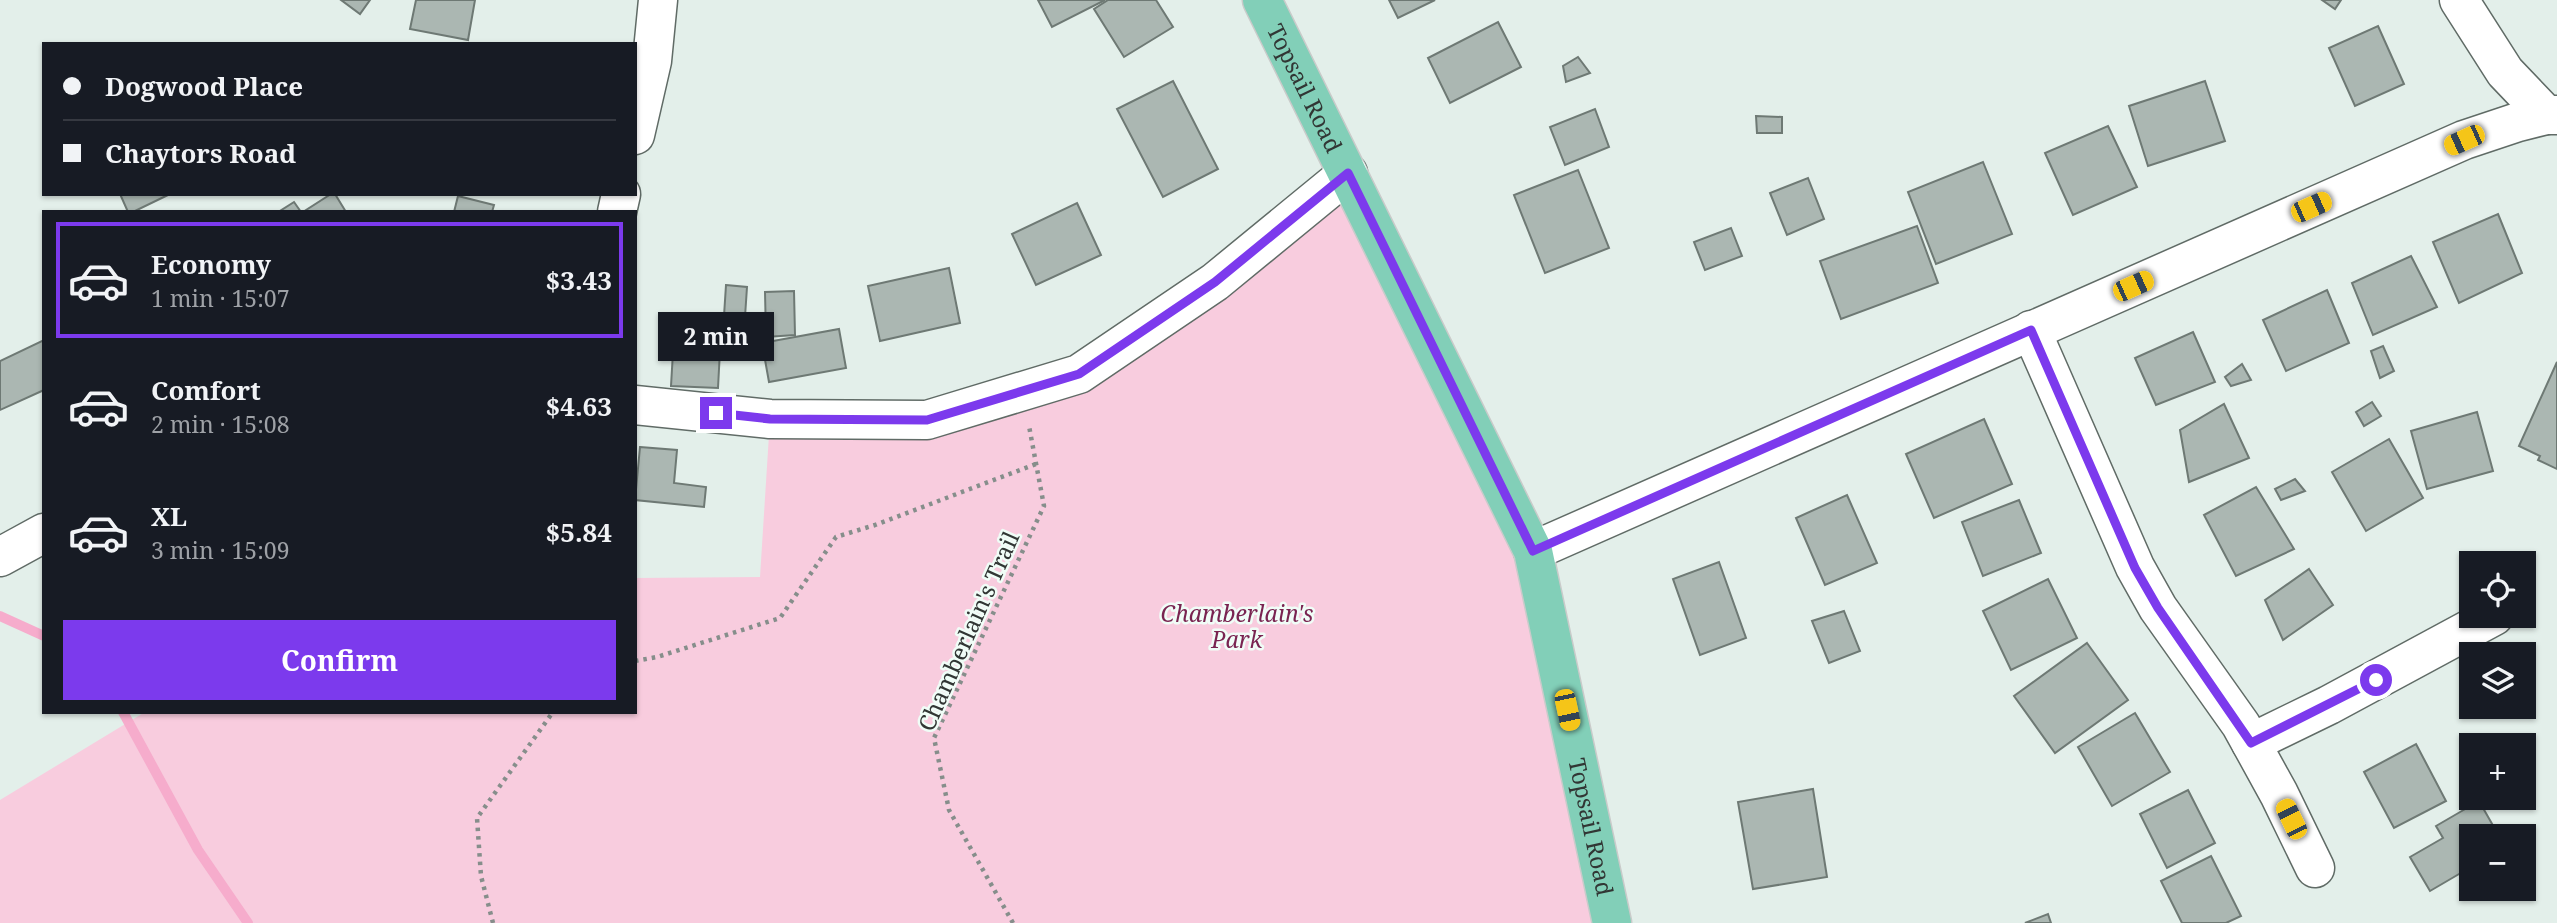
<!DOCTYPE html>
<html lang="en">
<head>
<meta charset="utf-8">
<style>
  body { margin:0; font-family:"Noto Serif",serif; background:#20242c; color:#f1f3f6; height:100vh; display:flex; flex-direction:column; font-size:26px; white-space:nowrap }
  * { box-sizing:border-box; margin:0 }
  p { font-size:23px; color:#9ea1a6 }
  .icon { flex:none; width:38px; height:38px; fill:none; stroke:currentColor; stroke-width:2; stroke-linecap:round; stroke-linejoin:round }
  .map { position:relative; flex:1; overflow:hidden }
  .drawer { position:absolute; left:42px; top:210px; width:595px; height:504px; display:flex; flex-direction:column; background:#171b24; border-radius:0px; box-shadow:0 2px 5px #0004 }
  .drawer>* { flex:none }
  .top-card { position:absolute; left:42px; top:42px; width:595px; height:154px; border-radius:0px; box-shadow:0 2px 5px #0004; display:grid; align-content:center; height:154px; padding:0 21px; background:#171b24 }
  .fabs { position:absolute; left:2459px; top:551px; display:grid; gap:14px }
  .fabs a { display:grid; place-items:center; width:77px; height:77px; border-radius:0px; background:#171b24; box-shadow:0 2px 5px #0004; font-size:35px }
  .end { position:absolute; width:32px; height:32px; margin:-16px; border:9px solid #7c3aed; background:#fff; box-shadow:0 0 0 4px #fff }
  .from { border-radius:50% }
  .bubble { position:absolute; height:49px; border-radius:0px; background:#171b24; box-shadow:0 2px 5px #0004; font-size:23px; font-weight:700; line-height:49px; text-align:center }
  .car { position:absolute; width:21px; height:42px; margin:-21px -10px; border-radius:9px; box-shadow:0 0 5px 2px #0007; background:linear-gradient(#f5c518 24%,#345 0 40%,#f5c518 0 76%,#345 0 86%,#f5c518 0) }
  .top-card b { display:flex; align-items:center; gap:24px; height:66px; font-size:26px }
  .top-card b+b { border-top:2px solid #363941 }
  .top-card i { width:18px; height:18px; background:#f1f3f6 }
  ul { padding:12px 0 0; list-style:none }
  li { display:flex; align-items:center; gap:21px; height:116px; margin:0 14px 10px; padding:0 7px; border:4px solid transparent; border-radius:0px }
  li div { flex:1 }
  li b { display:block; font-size:26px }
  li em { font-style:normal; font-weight:700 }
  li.selected { border-color:#7c3aed }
  li>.icon { width:63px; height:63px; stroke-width:1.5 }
  .button { display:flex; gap:14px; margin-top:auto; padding:14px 21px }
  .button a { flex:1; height:80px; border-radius:0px; background:#7c3aed; color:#fff; font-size:28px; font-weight:700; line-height:80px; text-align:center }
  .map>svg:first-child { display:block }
  .green { fill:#f8ccde }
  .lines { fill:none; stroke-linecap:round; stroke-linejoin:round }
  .stream { stroke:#f6accc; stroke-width:10 }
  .building { fill:#abb7b2; stroke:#6e7974; stroke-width:2 }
  .minor-casing { stroke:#606b66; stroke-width:41 }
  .tertiary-casing { stroke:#606b66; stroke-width:41 }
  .primary-casing { stroke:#c9cbca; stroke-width:41 }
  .path { stroke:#868e8b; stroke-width:4.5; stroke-dasharray:3.5 5; stroke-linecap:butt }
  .minor { stroke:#fff; stroke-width:38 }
  .tertiary { stroke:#fff; stroke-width:38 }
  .primary { stroke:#82cfb8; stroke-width:38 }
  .route { stroke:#7c3aed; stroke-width:9 }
  .labels { text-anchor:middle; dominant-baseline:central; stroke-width:5; stroke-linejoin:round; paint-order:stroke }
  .street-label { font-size:23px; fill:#313634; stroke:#f0fdf7 }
  .park-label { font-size:23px; font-style:italic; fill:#792451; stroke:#f0fdf7 }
</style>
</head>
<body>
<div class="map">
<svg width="2557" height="923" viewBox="0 0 2557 923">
  <rect width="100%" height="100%" fill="#e3efea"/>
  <polygon class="green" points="1348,173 1533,551 1612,923 0,923 0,800 145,712 635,712 635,578 760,577 770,419 927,420 1079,374"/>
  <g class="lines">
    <g class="stream">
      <polyline points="0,616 44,636"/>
      <polyline points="123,712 198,850 248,923"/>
    </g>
  </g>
  <g class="building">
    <polygon points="341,0 370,0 360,14"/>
    <polygon points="416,0 475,0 468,40 410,29"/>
    <polygon points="1038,0 1105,0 1052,27"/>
    <polygon points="1108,0 1156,0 1173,27 1124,57 1094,9"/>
    <polygon points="1389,0 1435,0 1398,18"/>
    <polygon points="2322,0 2341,0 2335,9"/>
    <polygon points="1498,22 1521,67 1450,103 1428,58"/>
    <polygon points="2378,26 2404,84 2355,106 2329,48"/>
    <polygon points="1578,57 1590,73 1566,82 1563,66"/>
    <polygon points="1173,81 1218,169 1163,197 1117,109"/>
    <polygon points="2205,81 2225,141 2148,166 2129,106"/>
    <polygon points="1595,109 1609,147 1565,165 1550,127"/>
    <polygon points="1756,116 1782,117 1782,133 1757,133"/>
    <polygon points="2108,126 2137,187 2073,215 2045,153"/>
    <polygon points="1983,162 2012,234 1936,264 1908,192"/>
    <polygon points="1578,170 1609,248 1545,273 1514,195"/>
    <polygon points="1808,178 1824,219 1787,235 1770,193"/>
    <polygon points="120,194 170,194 133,212 128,212"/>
    <polygon points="331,194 335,194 346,212 303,212"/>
    <polygon points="458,196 494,205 492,212 454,212"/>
    <polygon points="294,202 301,212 281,212 280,211"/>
    <polygon points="1077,203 1101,255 1036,285 1012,234"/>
    <polygon points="2498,214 2522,273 2459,303 2433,242"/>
    <polygon points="1917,226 1938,283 1841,319 1820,261"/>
    <polygon points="1731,228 1742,256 1705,270 1694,242"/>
    <polygon points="2411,256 2437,307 2373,335 2352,283"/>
    <polygon points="949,268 960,323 880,341 868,286"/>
    <polygon points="726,285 747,287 745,317 724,316"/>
    <polygon points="2327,290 2349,343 2286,371 2263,320"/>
    <polygon points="794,291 795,335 766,337 765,292"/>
    <polygon points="675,318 693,319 693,329 721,331 718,388 671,386"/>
    <polygon points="839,329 846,368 769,382 762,343"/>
    <polygon points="2193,332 2215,382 2156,405 2135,358"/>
    <polygon points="44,340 44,390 0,410 0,361"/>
    <polygon points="2383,346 2394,371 2380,378 2371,351"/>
    <polygon points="2557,362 2557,469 2538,460 2540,456 2519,446"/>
    <polygon points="2242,364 2251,380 2231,386 2225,377"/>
    <polygon points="2372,402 2381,416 2364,426 2356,412"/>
    <polygon points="2224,404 2249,458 2189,482 2180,430"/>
    <polygon points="2477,412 2493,471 2427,489 2411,431"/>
    <polygon points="1984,419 2012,484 1934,518 1906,454"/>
    <polygon points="2389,439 2423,498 2366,531 2332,472"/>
    <polygon points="640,447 677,450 674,483 706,487 704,507 635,500"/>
    <polygon points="2295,479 2305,491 2281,500 2275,489"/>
    <polygon points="2256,487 2294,549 2236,576 2204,515"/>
    <polygon points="1847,495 1877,563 1825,585 1796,518"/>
    <polygon points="2019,500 2041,553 1983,576 1962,522"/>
    <polygon points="1719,562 1746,638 1700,655 1673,579"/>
    <polygon points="2309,569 2333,605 2283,640 2265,600"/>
    <polygon points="2048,579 2077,638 2011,670 1983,611"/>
    <polygon points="1844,611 1860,651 1829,663 1812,621"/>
    <polygon points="2087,643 2128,700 2055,753 2014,696"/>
    <polygon points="2135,713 2170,772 2112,806 2078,747"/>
    <polygon points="2416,744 2446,801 2394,828 2364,772"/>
    <polygon points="1813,789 1827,877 1753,889 1738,802"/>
    <polygon points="2188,790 2215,843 2167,868 2140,814"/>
    <polygon points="2479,801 2499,836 2471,836 2471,867 2430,891 2410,857 2443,838 2436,826"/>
    <polygon points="2211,856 2241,916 2226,923 2182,923 2161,881"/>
    <polygon points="2048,914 2051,923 2025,923"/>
  </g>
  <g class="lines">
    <g class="minor-casing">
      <g id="minor">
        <polyline points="635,135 652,61 658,0"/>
        <polyline points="617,212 621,194"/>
        <polyline points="2031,330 2135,567 2158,608 2241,725 2279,794 2315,868"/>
        <polyline points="635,405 770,419 927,420 1079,374 1215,282 1348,173"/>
        <polyline points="1533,551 2464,140 2518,122 2546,115"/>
        <polyline points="0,557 44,533"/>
        <polyline points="2251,743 2329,705 2494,616"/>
      </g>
    </g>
    <g class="tertiary-casing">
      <polyline id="tertiary" points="2459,0 2505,72 2546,115 2557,115"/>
    </g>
    <g class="primary-casing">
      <g id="primary">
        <path id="s1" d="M1262,0L1533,551L1612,923"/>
      </g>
    </g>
    <g class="path">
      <polyline points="635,661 657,657 780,618 836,537 875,525 1036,464"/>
      <polyline points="493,923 481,876 477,818 553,712"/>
      <polyline points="1013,923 949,810 934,738 1044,506 1029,426"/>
    </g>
    <use href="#minor" class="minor"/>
    <use href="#tertiary" class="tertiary"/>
    <use href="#primary" class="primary"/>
  </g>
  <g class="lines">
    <polyline class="route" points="716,413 770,419 927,420 1079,374 1215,282 1348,173 1533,551 2031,330 2135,568 2158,608 2251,743 2376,680"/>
  </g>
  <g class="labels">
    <g class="street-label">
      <text stroke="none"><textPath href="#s1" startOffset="98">Topsail Road</textPath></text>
      <text transform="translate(968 631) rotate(-66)">Chamberlain's Trail</text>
      <text stroke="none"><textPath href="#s1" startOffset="896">Topsail Road</textPath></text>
    </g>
    <g class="park-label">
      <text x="1237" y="613">Chamberlain's<tspan x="1237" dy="26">Park</tspan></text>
    </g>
  </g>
</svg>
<div class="fabs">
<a><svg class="icon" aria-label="locate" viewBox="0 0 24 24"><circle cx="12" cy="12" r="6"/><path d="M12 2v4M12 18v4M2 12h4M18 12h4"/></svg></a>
<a><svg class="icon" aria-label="layers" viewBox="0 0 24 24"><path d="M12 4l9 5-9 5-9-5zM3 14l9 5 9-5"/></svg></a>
<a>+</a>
<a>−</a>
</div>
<i class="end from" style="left:2376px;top:680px"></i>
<i class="end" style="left:716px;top:413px"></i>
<div class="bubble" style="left:658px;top:312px;width:116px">2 min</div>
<i class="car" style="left:2464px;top:140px;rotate:246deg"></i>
<i class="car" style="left:2311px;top:207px;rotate:66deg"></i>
<i class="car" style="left:2133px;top:286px;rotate:66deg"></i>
<i class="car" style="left:1567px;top:710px;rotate:168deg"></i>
<i class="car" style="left:2291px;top:819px;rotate:334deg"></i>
<div class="top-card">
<b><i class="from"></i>Dogwood Place</b>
<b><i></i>Chaytors Road</b>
</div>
<section class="drawer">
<ul>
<li class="selected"><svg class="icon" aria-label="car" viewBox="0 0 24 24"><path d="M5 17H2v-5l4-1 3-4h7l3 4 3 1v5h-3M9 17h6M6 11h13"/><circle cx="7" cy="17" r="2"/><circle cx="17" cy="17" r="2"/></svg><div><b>Economy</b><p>1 min · 15:07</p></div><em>$3.43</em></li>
<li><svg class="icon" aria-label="car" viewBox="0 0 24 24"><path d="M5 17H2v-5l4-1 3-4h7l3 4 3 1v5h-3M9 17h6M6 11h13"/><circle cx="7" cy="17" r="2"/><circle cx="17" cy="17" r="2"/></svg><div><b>Comfort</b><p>2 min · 15:08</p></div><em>$4.63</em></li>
<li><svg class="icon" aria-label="car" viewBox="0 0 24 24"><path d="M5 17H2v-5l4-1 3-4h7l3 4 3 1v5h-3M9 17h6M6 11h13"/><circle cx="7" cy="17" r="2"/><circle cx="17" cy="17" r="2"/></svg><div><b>XL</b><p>3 min · 15:09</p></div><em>$5.84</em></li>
</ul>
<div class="button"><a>Confirm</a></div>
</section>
</div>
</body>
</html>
